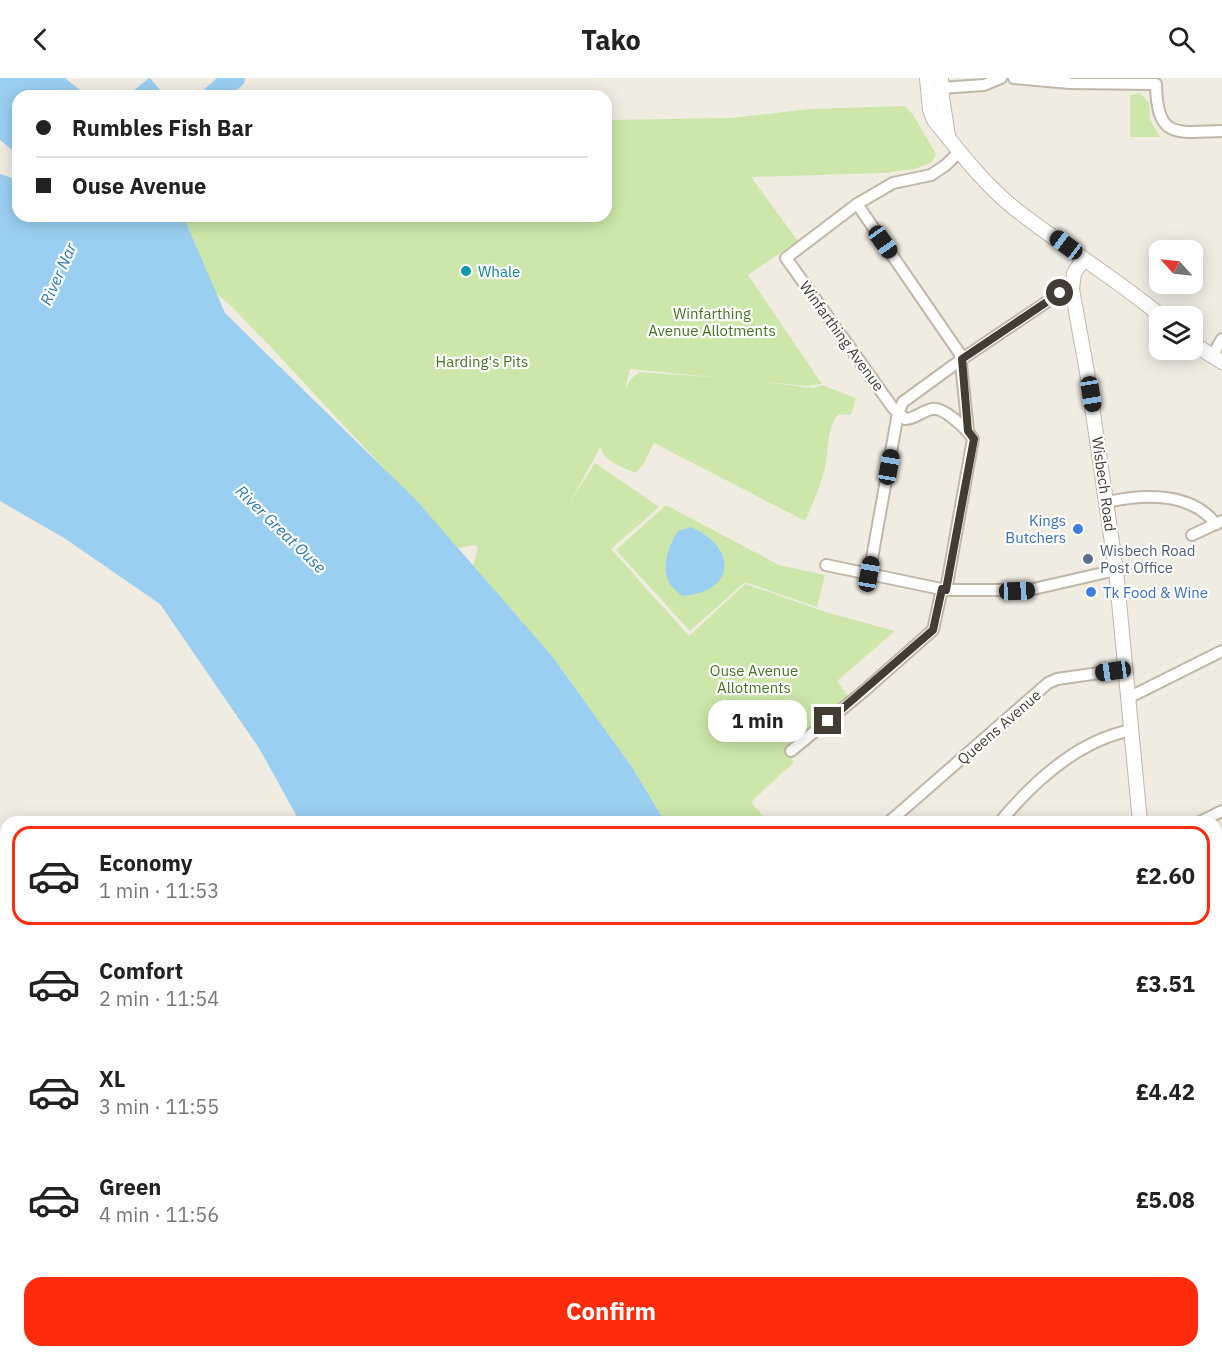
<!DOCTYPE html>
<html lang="en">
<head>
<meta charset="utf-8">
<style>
  body { margin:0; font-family:"IBM Plex Sans",sans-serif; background:#f2f2f2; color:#222; height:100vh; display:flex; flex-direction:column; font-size:22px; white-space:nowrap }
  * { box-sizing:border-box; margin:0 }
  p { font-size:20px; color:#767676 }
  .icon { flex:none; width:33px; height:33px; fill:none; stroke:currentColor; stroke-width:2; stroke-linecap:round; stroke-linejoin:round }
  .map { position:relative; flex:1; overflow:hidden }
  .sheet { position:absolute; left:0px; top:738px; width:1222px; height:542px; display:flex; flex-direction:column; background:#fff; border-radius:18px 18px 0 0; box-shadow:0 3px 15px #0003 }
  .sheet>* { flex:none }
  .banner { position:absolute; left:12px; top:12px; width:600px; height:132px; border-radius:18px; box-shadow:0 3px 15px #0003; display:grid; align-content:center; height:132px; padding:0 24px; background:#fff }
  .needle { width:39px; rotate:297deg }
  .buttons { position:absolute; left:1149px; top:162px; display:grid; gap:12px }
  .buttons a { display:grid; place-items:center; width:54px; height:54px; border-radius:12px; background:#fff; box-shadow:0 3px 15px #0003; font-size:30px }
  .end { position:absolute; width:27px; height:27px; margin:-14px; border:8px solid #433c32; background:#fff; box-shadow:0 0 0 3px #fff }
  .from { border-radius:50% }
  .bubble { position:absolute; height:42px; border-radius:18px; background:#fff; box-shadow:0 3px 15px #0003; font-size:20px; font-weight:800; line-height:42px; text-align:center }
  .car { position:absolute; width:18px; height:36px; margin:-18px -9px; border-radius:8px; box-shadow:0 0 4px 2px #0007; background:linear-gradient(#222 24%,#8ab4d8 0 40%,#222 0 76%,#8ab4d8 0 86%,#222 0) }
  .banner b { display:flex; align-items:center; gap:21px; height:57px; font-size:22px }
  .banner b+b { border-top:2px solid #e0e0e0 }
  .banner i { width:15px; height:15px; background:#222 }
  ul { padding:10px 0 0; list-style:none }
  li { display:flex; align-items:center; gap:18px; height:99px; margin:0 12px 9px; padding:0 12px; border:3px solid transparent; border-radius:18px }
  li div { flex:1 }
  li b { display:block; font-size:22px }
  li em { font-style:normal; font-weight:800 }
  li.on { border-color:#fe2c0c }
  li>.icon { width:54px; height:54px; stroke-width:1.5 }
  .primary-button { display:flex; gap:12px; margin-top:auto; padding:12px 24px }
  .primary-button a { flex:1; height:69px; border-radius:18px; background:#fe2c0c; color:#fff; font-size:24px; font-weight:800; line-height:69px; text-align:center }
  header { display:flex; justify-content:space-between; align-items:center; height:78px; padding:0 24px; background:#fff; font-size:27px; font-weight:800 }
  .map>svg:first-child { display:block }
  .green { fill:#cce7a9; fill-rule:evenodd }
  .water { fill:#9bcff1 }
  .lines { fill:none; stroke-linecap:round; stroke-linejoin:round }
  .river { stroke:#9bcff1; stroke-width:22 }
  .minor-casing { stroke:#c0b7a7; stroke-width:14 }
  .tertiary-casing { stroke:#c0b7a7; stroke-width:16 }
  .minor { stroke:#fff; stroke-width:10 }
  .tertiary { stroke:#fff; stroke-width:14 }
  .route { stroke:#433c32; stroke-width:8 }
  .culture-dot { fill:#0f9aa8; stroke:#fff; stroke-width:2 }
  .shop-dot { fill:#3f7fe0; stroke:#fff; stroke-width:2 }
  .service-dot { fill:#5c6f8a; stroke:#fff; stroke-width:2 }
  .labels { text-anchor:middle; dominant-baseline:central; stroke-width:4.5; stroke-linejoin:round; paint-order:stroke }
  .culture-label { font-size:15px; fill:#0d838f; stroke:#fff; text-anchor:start }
  .park-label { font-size:15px; fill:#457426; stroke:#fff }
  .street-label { font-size:15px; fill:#433c32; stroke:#fff }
  .shop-label { font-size:15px; fill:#366cbe; stroke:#fff; text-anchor:end }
  .service-label { font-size:15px; fill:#4e5e75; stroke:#fff; text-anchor:start }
  .water-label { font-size:16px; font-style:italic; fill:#2b7aaf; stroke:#fff }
</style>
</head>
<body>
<header><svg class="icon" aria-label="back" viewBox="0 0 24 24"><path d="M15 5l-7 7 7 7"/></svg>Tako<svg class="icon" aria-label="search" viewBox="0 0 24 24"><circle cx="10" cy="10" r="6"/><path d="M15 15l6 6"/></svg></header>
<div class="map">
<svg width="1222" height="1279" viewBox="0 0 1222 1279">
  <rect width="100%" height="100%" fill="#f1ece2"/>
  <g class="green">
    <polygon points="1140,15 1149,25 1150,42 1160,59 1130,59 1130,17"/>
    <path d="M905,28L914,38L936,76L932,84L915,91L884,95L751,99L798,163L748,197L822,306L808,308L753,303L813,310L822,307L856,320L851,337L839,336C826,348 829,373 825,390C820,408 813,426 805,443L654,365L643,387L635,395C623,389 601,383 601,368L569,426L595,385L659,429L611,471L689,558L745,506L829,535L895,553L837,603L850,621L785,673L794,684L751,724L768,744H665L632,689L552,578L473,488L478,470L475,467L458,470L267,265L229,226L198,200L183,156L186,138H606V42L731,40L810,31ZM630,291L723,300L639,294L630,302L625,312Z"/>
    <polygon points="666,427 779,487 825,497 817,529 745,504 690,553 616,472"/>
    <polygon points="1222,873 1222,953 1217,955 1217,876"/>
    <polygon points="948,1274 1089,1274 1092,1279 950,1279"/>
  </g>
  <g class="water">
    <polygon points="0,0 65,0 86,17 18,18 18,77 0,62"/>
    <polygon points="150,0 165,18 127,18 149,0"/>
    <polygon points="18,83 18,138 183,138 225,235 417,423 552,578 632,689 665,744 300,744 259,670 160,526 64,460 0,423 0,96 12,100"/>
    <path d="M691,449C737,469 737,514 682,518C678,514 672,510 669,504C661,488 669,467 678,453Z"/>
    <polygon points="609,1274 948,1274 950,1279 612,1279"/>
  </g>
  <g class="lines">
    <polyline class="river" points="213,18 234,0"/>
    <g class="minor-casing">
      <g id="minor">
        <path d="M1014,0L1070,5L1156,6C1157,62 1176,54 1222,53"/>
        <polyline points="941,10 984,7 1001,0"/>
        <polyline points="857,126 960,276 968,353"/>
        <polyline points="1212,278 1222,261"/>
        <path d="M1107,424C1144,416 1191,414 1216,446"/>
        <polyline points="1192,457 1222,443"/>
        <polyline points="826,487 946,512 1029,512 1116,492"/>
        <polyline points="869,497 898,335 903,324 962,281 1060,215 1072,211"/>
        <path d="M946,512L973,361C967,351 944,329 932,331C922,333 915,341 905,341L893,330L786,180L857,126L893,105L931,97L946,87L959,74"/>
        <polyline points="1128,620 1222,573"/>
        <polyline points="791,673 864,613 933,552 942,511"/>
        <polyline points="889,744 1048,605 1057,601 1113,593 1126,594"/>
        <path d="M1000,744C1034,703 1078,662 1132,652"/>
        <polyline points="1200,744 1222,733"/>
        <polyline points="1216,1051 1222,1051"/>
        <polyline points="1216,1164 1222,1163"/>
      </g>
    </g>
    <g class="tertiary-casing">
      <g id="tertiary">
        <path d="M927,0L930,32L934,42C959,73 983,105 1014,130C1062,168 1114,199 1161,238"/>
        <polyline points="941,0 942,19 948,58"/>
        <polyline points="1083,182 1074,195 1072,211 1087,294 1116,492 1140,744"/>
        <polyline points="1192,265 1222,284"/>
        <polyline points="1203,1274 1203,1279"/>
      </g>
    </g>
    <use href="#minor" class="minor"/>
    <use href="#tertiary" class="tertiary"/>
  </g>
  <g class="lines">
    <polyline class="route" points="828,643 933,552 942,511 946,512 974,361 968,353 962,281 1060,215"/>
  </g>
  <circle class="culture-dot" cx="466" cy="193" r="6"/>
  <g class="shop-dot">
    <circle cx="1078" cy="451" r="6"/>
    <circle cx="1091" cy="514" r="6"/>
  </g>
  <circle class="service-dot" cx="1088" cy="481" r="6"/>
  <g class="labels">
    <g class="culture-label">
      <text x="478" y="193">Whale</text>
    </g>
    <g class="park-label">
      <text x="712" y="235">Winfarthing<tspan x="712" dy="17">Avenue Allotments</tspan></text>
      <text x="482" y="283">Harding's Pits</text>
      <text x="754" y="592">Ouse Avenue<tspan x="754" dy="17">Allotments</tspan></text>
    </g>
    <g class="street-label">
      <text transform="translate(842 258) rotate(54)">Winfarthing Avenue</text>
      <text transform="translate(1104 406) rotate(82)">Wisbech Road</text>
      <text transform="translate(999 649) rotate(-41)">Queens Avenue</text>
    </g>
    <g class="shop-label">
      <text x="1066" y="442">Kings<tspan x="1066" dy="17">Butchers</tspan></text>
      <text x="1103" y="514" text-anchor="start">Tk Food &amp; Wine</text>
    </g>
    <g class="service-label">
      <text x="1100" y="472">Wisbech Road<tspan x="1100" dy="17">Post Office</tspan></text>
    </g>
    <g class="water-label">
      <text transform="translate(58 196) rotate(-66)">River Nar</text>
      <text transform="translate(281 451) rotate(44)">River Great Ouse</text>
    </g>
  </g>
</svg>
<div class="buttons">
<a><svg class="needle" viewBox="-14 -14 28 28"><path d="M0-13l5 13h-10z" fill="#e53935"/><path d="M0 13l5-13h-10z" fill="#767676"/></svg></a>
<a><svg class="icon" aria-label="layers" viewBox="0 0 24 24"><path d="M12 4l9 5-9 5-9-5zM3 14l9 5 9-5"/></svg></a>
</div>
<i class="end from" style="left:1060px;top:215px"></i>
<i class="end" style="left:828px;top:643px"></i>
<div class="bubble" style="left:708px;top:622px;width:99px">1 min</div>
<i class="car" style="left:883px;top:164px;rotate:145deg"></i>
<i class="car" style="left:1066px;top:167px;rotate:307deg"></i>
<i class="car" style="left:1091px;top:316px;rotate:171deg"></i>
<i class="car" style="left:889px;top:389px;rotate:10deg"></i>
<i class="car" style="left:869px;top:496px;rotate:10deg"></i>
<i class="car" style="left:1017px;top:513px;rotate:88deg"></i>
<i class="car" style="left:1113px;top:593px;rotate:262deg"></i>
<div class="banner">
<b><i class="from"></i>Rumbles Fish Bar</b>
<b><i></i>Ouse Avenue</b>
</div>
<section class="sheet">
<ul>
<li class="on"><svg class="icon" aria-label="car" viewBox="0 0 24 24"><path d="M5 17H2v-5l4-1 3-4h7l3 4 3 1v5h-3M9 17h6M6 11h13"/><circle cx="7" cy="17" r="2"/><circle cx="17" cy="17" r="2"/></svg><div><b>Economy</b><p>1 min · 11:53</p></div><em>£2.60</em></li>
<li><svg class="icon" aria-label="car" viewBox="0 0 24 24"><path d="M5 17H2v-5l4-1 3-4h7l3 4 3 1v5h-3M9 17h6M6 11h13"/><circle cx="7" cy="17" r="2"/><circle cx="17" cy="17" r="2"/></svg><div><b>Comfort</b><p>2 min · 11:54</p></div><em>£3.51</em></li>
<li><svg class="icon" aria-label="car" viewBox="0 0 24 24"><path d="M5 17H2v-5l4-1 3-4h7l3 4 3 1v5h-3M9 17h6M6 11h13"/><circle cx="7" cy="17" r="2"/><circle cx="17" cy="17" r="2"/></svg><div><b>XL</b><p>3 min · 11:55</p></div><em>£4.42</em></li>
<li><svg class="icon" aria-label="car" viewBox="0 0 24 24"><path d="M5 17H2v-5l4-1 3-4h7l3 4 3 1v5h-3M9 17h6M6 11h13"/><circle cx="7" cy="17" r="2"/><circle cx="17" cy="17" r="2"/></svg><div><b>Green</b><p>4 min · 11:56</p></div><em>£5.08</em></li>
</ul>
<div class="primary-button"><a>Confirm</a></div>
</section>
</div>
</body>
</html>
